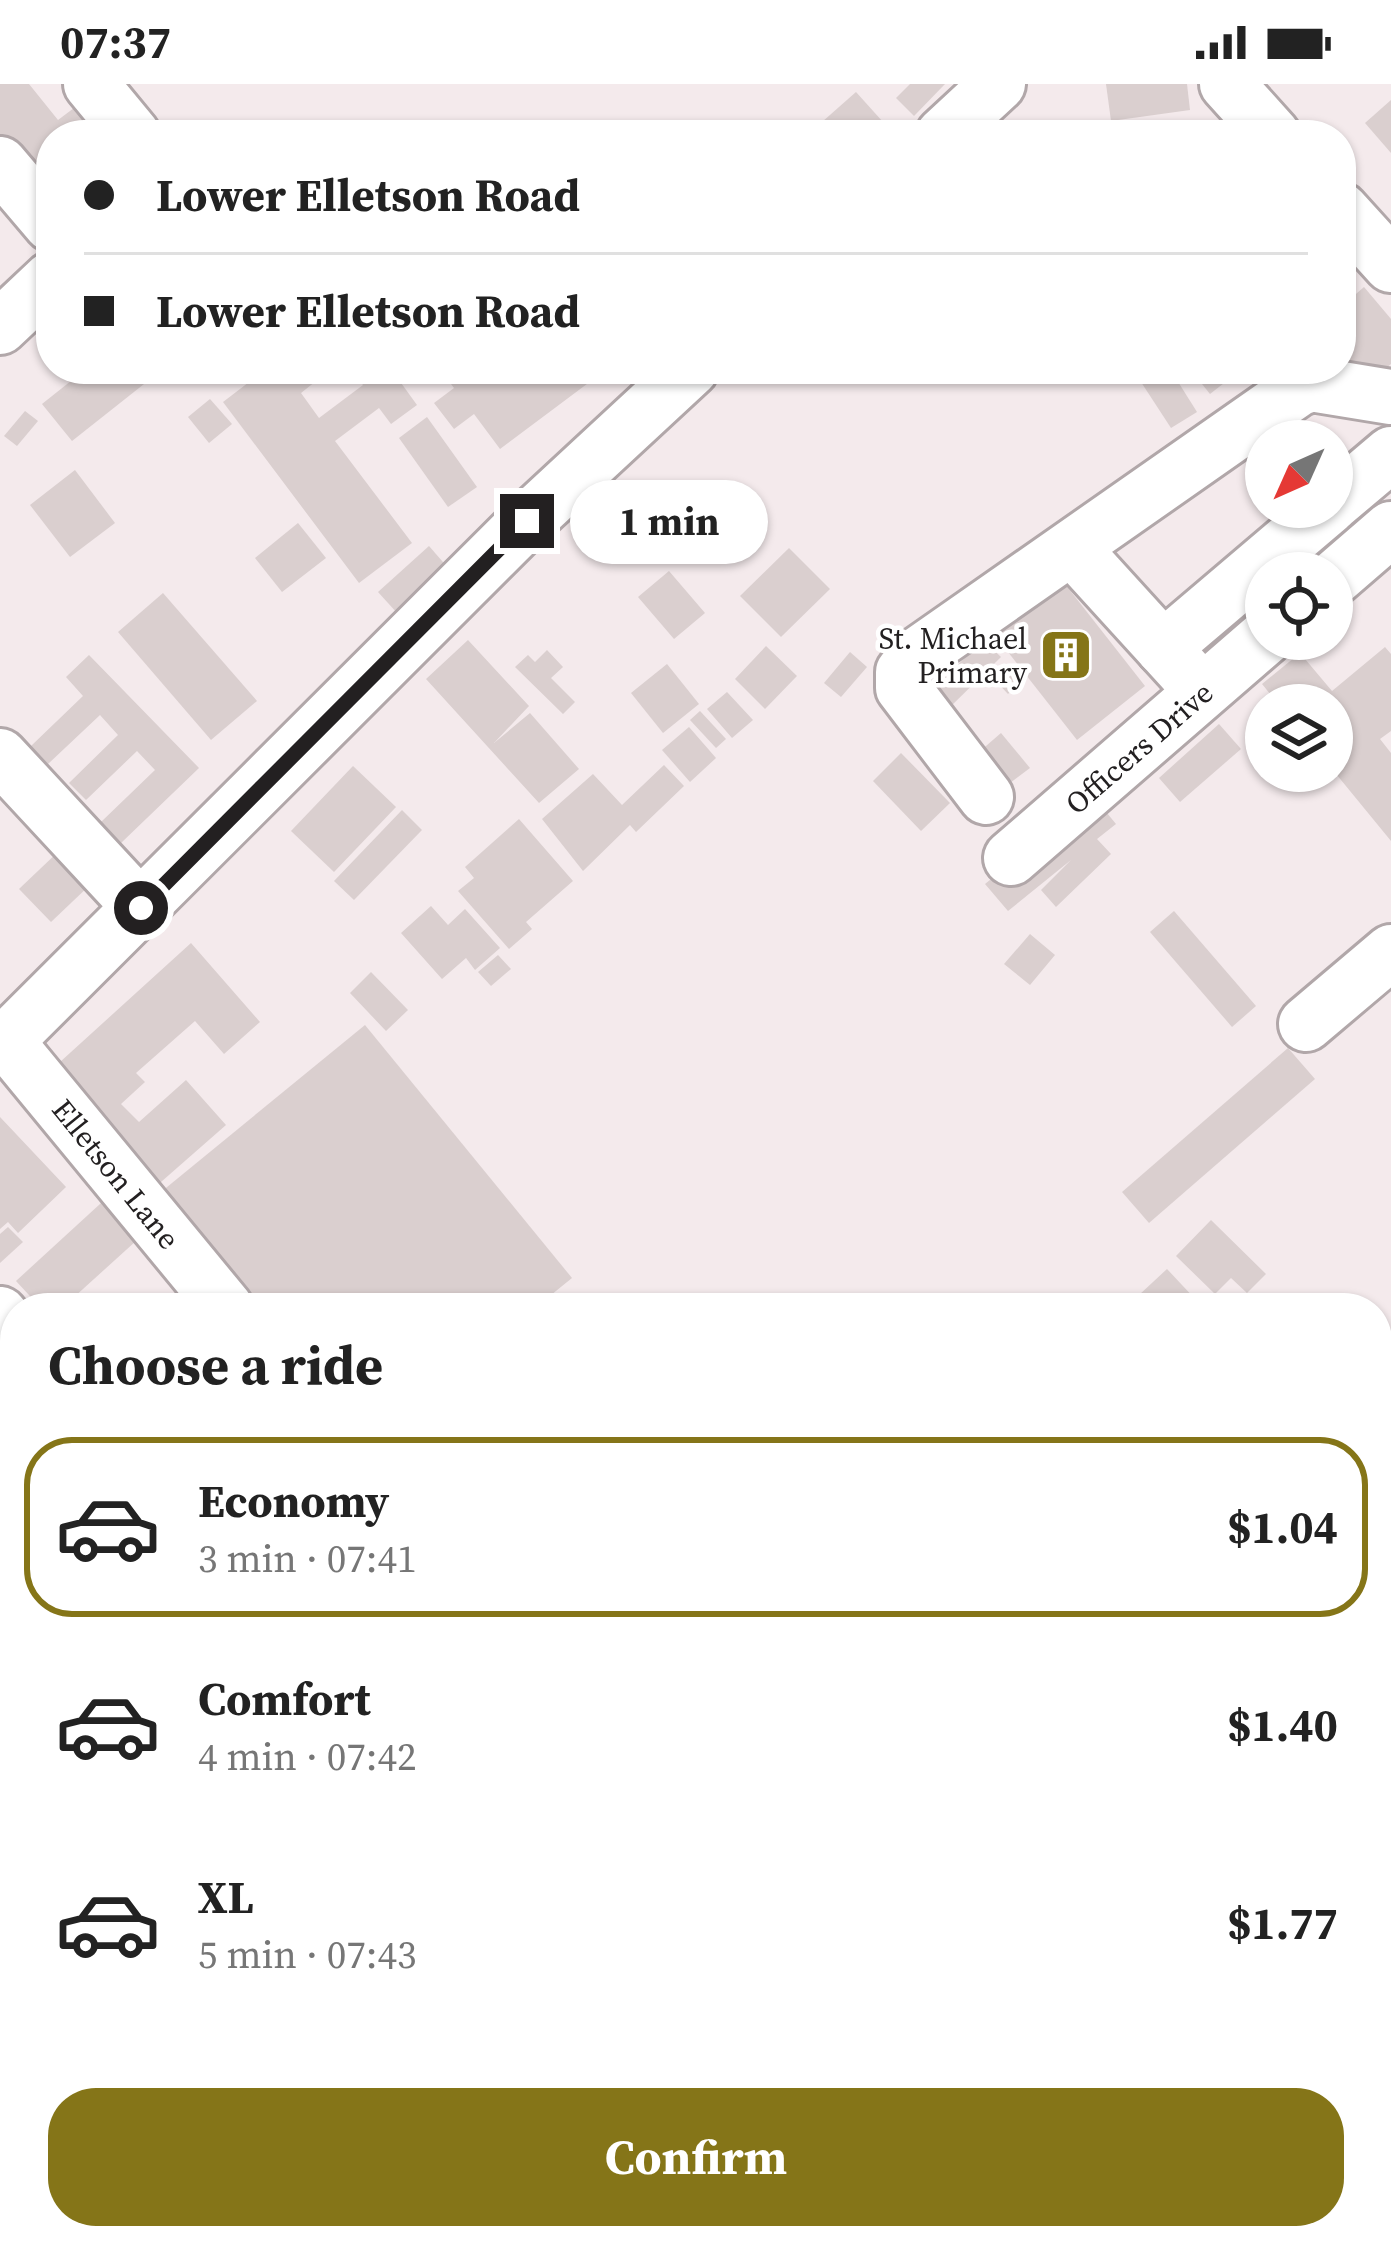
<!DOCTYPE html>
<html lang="en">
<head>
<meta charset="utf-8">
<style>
  body { margin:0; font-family:"Source Serif 4",serif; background:#f6f6f6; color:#222; height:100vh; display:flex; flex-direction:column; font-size:45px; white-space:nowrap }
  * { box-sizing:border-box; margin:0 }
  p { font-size:39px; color:#767676 }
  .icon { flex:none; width:66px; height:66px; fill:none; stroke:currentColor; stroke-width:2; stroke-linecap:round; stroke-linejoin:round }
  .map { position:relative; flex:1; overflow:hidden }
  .details { position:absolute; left:0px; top:1209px; width:1392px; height:957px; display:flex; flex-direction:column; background:#fff; border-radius:48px 48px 0 0; box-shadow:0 3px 9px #0004 }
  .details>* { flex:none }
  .hud { position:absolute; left:36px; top:36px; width:1320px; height:264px; border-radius:48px; box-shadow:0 3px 9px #0004; display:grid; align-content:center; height:264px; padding:0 48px; background:#fff }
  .needle { width:78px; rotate:225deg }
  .tools { position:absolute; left:1245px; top:336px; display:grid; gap:24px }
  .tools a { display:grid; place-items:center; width:108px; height:108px; border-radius:50%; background:#fff; box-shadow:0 3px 9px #0004; font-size:60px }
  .end { position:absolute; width:54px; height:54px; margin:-27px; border:15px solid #232021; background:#fff; box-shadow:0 0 0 6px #fff }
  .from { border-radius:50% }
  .bubble { position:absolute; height:84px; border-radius:42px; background:#fff; box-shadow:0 3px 9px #0004; font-size:39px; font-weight:700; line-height:84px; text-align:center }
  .hud b { display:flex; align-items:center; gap:42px; height:114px; font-size:45px }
  .hud b+b { border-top:3px solid #e0e0e0 }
  .hud i { width:30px; height:30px; background:#222 }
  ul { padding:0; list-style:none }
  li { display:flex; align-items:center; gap:36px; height:180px; margin:0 24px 18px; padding:0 24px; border:6px solid transparent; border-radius:48px }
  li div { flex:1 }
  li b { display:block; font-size:45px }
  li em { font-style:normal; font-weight:700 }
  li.active { border-color:#857518 }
  li>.icon { width:108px; height:108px; stroke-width:1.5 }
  h2 { padding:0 48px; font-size:54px; line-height:144px }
  .action { display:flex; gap:24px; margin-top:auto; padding:24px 48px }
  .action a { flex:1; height:138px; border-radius:48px; background:#857518; color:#fff; font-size:48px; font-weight:700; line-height:138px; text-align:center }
  .status { display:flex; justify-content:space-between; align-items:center; height:84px; padding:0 60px; background:#fff; direction:ltr }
  .status svg { height:33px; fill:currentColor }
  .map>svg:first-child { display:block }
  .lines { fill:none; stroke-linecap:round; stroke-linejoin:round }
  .stream { stroke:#af92b5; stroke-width:10 }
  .building { fill:#dacfcf }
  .minor-casing { stroke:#b1a7a9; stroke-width:60 }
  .major-casing { stroke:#cac9ca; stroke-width:72 }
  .minor { stroke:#fff; stroke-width:54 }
  .major { stroke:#fab2e4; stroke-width:66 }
  .route { stroke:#232021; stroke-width:15 }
  .labels { text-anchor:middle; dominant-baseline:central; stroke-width:9; stroke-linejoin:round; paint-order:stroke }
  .poi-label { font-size:30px; fill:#232021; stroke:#fff; text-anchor:end }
  .street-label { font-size:30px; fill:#232021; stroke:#fff }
</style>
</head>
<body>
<div class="status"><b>07:37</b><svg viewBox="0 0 49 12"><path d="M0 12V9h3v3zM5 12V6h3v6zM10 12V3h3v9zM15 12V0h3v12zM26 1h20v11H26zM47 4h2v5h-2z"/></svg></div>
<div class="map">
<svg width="1391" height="2164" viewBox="0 0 1391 2164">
  <rect width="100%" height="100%" fill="#f4eaec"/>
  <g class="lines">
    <g class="stream">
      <polyline points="1377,2116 1391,2106"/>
      <polyline points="1309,2164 1328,2151"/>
    </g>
  </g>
  <g class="building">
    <polygon points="0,0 29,0 58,36 74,24 95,51 51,51 51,99 0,56"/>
    <polygon points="910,0 945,0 914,32 896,14"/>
    <polygon points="1106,0 1187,0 1190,26 1111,37"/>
    <polygon points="856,8 892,48 889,51 833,51 822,38"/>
    <polygon points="1391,16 1391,69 1365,39"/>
    <polygon points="1364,203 1391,235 1391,280 1360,306 1341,284 1341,223"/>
    <polygon points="86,285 163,285 72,357 42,320"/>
    <polygon points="266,285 306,285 316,297 301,309 319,334 363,301 351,285 391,285 417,321 391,340 379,324 335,357 412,459 359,499 223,318"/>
    <polygon points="440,285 607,285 500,365 474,330 454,345 434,319 454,304"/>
    <polygon points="1162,285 1170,285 1197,328 1171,344 1141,298"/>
    <polygon points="1190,285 1242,285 1210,310"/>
    <polygon points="210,315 232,340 209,359 188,333"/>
    <polygon points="25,327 38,337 17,362 4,352"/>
    <polygon points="427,333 477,403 448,423 399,354"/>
    <polygon points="75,386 115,439 70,473 30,421"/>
    <polygon points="298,439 326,474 282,508 255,474"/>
    <polygon points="429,462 449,485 398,530 378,508"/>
    <polygon points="789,464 830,505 781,553 740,512"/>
    <polygon points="1054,486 1145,602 1077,656 986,540"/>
    <polygon points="669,487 705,529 674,555 638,513"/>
    <polygon points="163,509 257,617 211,656 118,548"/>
    <polygon points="468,556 529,622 494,659 530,629 579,685 539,719 426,595"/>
    <polygon points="983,556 1001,573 947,626 930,608"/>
    <polygon points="766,562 797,592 765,625 735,595"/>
    <polygon points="1385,563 1391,570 1391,647 1380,655 1391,669 1391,757 1332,685 1332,621 1279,621 1262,600 1300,569 1332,607"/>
    <polygon points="547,566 563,583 551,594 575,618 563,630 515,583 528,571 535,578"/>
    <polygon points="850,568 867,583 841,613 824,599"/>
    <polygon points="89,571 199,684 121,759 101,738 155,686 137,667 86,716 69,699 118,651 100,631 48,680 31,662 83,612 66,593"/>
    <polygon points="667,580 699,620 663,649 631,609"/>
    <polygon points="1009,582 1021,597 1008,610 994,595"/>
    <polygon points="727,608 753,636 732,654 707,625"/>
    <polygon points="700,627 726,655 716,664 690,636"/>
    <polygon points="1219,640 1241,665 1180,718 1159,694"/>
    <polygon points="689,643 716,674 690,698 662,666"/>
    <polygon points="1001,649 1030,684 1006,702 979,668"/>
    <polygon points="901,669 950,719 921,747 873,697"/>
    <polygon points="664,681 684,702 636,748 630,741 583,787 542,735 593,690 622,721"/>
    <polygon points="353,682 396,723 334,788 291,747"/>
    <polygon points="1093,712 1116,740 1097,755 1111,770 1056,823 1041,806 1071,776 1008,827 985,800"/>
    <polygon points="402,726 422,746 354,816 334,797"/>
    <polygon points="519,735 573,797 526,838 532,845 509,865 458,807 474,794 465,783"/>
    <polygon points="60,766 92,799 51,838 19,805"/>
    <polygon points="431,822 448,841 465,825 500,864 475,886 466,874 442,895 401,849"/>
    <polygon points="1174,827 1256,922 1232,943 1150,848"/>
    <polygon points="1030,850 1055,871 1030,901 1004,880"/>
    <polygon points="191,859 260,938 224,970 195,937 136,989 145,998 121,1020 139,1038 186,996 226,1041 153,1105 49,988"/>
    <polygon points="498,871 511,885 491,902 478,888"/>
    <polygon points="371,888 408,926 386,947 350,909"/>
    <polygon points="365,941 572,1194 535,1224 238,1224 150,1117"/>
    <polygon points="1288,964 1315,995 1149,1139 1122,1108"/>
    <polygon points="0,1033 66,1103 18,1149 8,1138 0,1145"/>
    <polygon points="112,1109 147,1147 62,1224 41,1224 16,1197"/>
    <polygon points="1211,1136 1266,1190 1247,1209 1231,1194 1215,1210 1176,1172"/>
    <polygon points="8,1143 23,1158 0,1179 0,1150"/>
    <polygon points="1167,1185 1197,1217 1190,1224 1125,1224"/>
    <polygon points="0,1300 15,1317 15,1341 0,1354"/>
    <polygon points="12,1444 15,1492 0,1505 0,1454"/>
    <polygon points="0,1633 15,1650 15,1796 0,1808"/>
    <polygon points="1389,1774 1391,1804 1377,1814 1377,1783"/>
    <polygon points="394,2151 459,2151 469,2164 378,2164"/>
    <polygon points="719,2151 764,2151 776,2164 705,2164"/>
    <polygon points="817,2151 873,2151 884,2164 828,2164"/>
    <polygon points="928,2151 947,2151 959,2164 915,2164"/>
  </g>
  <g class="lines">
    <g class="minor-casing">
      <g id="minor">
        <polyline points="91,0 133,51"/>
        <polyline points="1227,0 1273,51"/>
        <polyline points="943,51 998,0"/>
        <polyline points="0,80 51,140"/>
        <polyline points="1341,126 1391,181"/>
        <polyline points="0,243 51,195"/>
        <polyline points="1332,420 1391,370"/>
        <polyline points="1073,465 1185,588"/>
        <polyline points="1332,496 1391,445"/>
        <polyline points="1163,564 1329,423"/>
        <polyline points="0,672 141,824"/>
        <polyline points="986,713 903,604 903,588 916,572 1298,305 1311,300 1391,313"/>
        <polyline points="1011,774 1266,553"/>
        <polyline points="1306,940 1391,868"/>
        <polyline points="6,957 226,1224"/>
        <polyline points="0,963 527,437 691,285"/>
        <polyline points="0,1230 15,1248"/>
        <polyline points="1377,1427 1391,1429"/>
        <polyline points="0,1576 15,1594"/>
        <polyline points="0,1851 15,1838"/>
        <polyline points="1377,2004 1391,1995"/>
        <polyline points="493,2151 504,2164"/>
        <polyline points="638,2164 654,2151"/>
      </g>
    </g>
    <g class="major-casing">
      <g id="major">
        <polyline points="0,1997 15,2014"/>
        <polyline points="135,2151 146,2164"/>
      </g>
    </g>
    <use href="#minor" class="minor"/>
    <use href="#major" class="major"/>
  </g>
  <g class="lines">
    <polyline class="route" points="141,824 527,437"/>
  </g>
  <defs>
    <g id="building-square" transform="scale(2.7)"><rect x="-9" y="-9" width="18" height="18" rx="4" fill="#857518" stroke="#fff"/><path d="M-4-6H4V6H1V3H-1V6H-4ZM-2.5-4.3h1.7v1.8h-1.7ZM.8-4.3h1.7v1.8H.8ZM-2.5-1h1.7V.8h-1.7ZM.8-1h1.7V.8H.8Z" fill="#fff"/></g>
  </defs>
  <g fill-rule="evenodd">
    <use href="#building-square" x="1066" y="571"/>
  </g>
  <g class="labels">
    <g class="poi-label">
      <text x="1027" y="554">St. Michael<tspan x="1027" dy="34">Primary</tspan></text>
    </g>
    <g class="street-label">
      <text transform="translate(1139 664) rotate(-41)">Officers Drive</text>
      <text transform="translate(116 1090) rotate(51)">Elletson Lane</text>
    </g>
  </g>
</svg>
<div class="tools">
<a><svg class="needle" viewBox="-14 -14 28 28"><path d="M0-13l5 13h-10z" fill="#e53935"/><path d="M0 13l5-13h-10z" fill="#767676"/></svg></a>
<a><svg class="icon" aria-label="locate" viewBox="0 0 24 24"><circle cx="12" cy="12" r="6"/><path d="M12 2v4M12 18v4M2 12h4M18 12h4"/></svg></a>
<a><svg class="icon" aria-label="layers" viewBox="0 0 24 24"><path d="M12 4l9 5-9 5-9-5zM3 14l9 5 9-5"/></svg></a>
</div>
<i class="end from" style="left:141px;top:824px"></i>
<i class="end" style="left:527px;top:437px"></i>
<div class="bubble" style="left:570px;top:396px;width:198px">1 min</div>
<div class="hud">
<b><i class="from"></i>Lower Elletson Road</b>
<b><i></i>Lower Elletson Road</b>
</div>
<section class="details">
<h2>Choose a ride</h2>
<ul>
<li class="active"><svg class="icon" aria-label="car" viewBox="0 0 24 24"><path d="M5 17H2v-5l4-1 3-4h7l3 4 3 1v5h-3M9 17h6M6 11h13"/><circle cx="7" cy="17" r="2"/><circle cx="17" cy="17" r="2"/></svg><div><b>Economy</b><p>3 min · 07:41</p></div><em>$1.04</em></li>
<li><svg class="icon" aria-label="car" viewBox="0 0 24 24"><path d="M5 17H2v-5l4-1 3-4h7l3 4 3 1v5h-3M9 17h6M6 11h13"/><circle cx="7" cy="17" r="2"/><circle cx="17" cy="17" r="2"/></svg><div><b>Comfort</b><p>4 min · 07:42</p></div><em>$1.40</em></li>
<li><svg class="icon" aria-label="car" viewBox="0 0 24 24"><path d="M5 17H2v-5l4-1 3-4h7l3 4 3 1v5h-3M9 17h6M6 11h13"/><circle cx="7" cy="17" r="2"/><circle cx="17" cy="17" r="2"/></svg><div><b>XL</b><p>5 min · 07:43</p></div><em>$1.77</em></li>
</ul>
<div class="action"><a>Confirm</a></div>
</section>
</div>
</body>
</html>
